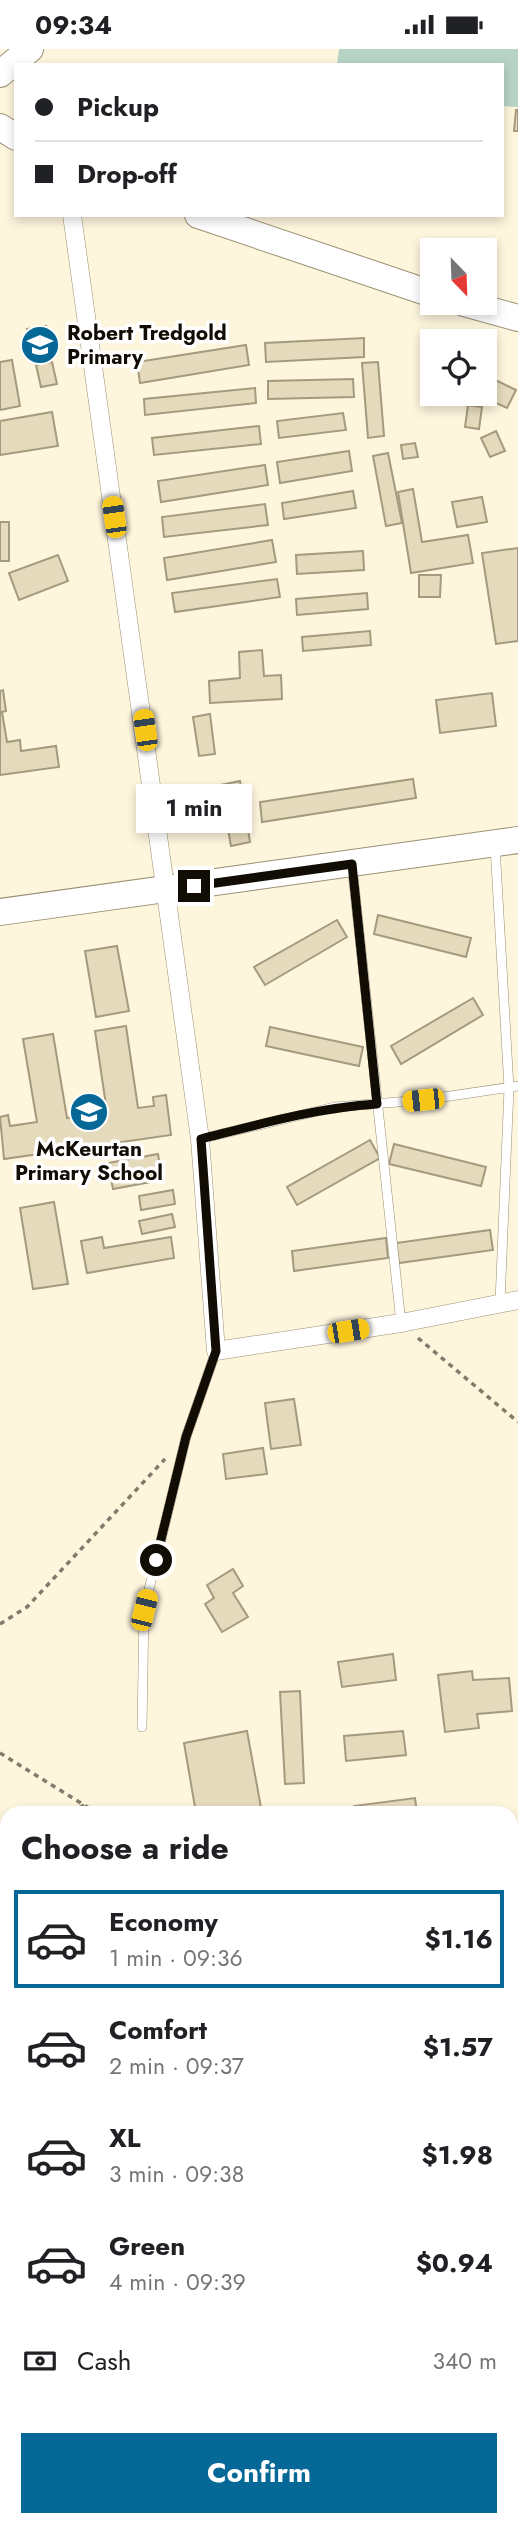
<!DOCTYPE html>
<html lang="en">
<head>
<meta charset="utf-8">
<style>
  body { margin:0; font-family:Jost,sans-serif; background:#f2f2f2; color:#202124; height:100vh; display:flex; flex-direction:column; font-size:26px; white-space:nowrap }
  * { box-sizing:border-box; margin:0 }
  p { font-size:23px; color:#757577 }
  .icon { flex:none; width:38px; height:38px; fill:none; stroke:currentColor; stroke-width:2; stroke-linecap:round; stroke-linejoin:round }
  .map { position:relative; flex:1; overflow:hidden }
  .details { position:absolute; left:0px; top:1757px; width:518px; height:721px; display:flex; flex-direction:column; background:#fff; border-radius:21px 21px 0 0; box-shadow:0 4px 10px #0003 }
  .details>* { flex:none }
  .guide { position:absolute; left:14px; top:14px; width:490px; height:154px; border-radius:0px; box-shadow:0 4px 10px #0003; display:grid; align-content:center; height:154px; padding:0 21px; background:#fff }
  .needle { width:46px; rotate:157deg }
  .tools { position:absolute; left:420px; top:189px; display:grid; gap:14px }
  .tools a { display:grid; place-items:center; width:77px; height:77px; border-radius:0px; background:#fff; box-shadow:0 4px 10px #0003; font-size:35px }
  .end { position:absolute; width:32px; height:32px; margin:-16px; border:9px solid #110d04; background:#fff; box-shadow:0 0 0 4px #fff }
  .from { border-radius:50% }
  .bubble { position:absolute; height:49px; border-radius:0px; background:#fff; box-shadow:0 4px 10px #0003; font-size:23px; font-weight:700; line-height:49px; text-align:center }
  .car { position:absolute; width:21px; height:42px; margin:-21px -10px; border-radius:9px; box-shadow:0 0 5px 2px #0007; background:linear-gradient(#f5c518 24%,#345 0 40%,#f5c518 0 76%,#345 0 86%,#f5c518 0) }
  .guide b { display:flex; align-items:center; gap:24px; height:66px; font-size:26px }
  .guide b+b { border-top:2px solid #e0e0e0 }
  .guide i { width:18px; height:18px; background:#202124 }
  ul { padding:0; list-style:none }
  li { display:flex; align-items:center; gap:21px; height:98px; margin:0 14px 10px; padding:0 7px; border:4px solid transparent; border-radius:0px }
  li div { flex:1 }
  li b { display:block; font-size:26px }
  li em { font-style:normal; font-weight:700 }
  li.active { border-color:#066897 }
  li>.icon { width:63px; height:63px; stroke-width:1.5 }
  h2 { padding:0 21px; font-size:32px; line-height:84px }
  .pay { display:flex; align-items:center; gap:18px; height:77px; padding:0 21px; font-size:26px }
  .pay p { margin-inline-start:auto }
  .cta { display:flex; gap:14px; margin-top:auto; padding:14px 21px }
  .cta a { flex:1; height:80px; border-radius:0px; background:#066897; color:#fff; font-size:28px; font-weight:700; line-height:80px; text-align:center }
  .status { display:flex; justify-content:space-between; align-items:center; height:49px; padding:0 35px; background:#fff; direction:ltr }
  .status svg { height:19px; fill:currentColor }
  .map>svg:first-child { display:block }
  .green { fill:#b7d3c4 }
  .lines { fill:none; stroke-linecap:round; stroke-linejoin:round }
  .stream { stroke:#7f99b9; stroke-width:6 }
  .building { fill:#e5dabc; stroke:#a59a7e; stroke-width:2 }
  .lane-casing { stroke:#9a9074; stroke-width:10 }
  .street-casing { stroke:#9a9074; stroke-width:19 }
  .secondary-casing { stroke:#9a9074; stroke-width:28 }
  .path { stroke:#817b6b; stroke-width:3.5; stroke-dasharray:5 5; stroke-linecap:butt }
  .lane { stroke:#fff; stroke-width:9 }
  .street { stroke:#fff; stroke-width:18 }
  .secondary { stroke:#fff; stroke-width:26 }
  .route { stroke:#110d04; stroke-width:9 }
  .labels { text-anchor:middle; dominant-baseline:central; stroke-width:7; stroke-linejoin:round; paint-order:stroke }
  .poi-label { font-size:21px; font-weight:bold; fill:#110d04; stroke:#fff; text-anchor:start }
</style>
</head>
<body>
<div class="status"><b>09:34</b><svg viewBox="0 0 49 12"><path d="M0 12V9h3v3zM5 12V6h3v6zM10 12V3h3v9zM15 12V0h3v12zM26 1h20v11H26zM47 4h2v5h-2z"/></svg></div>
<div class="map">
<svg width="518" height="2478" viewBox="0 0 518 2478">
  <rect width="100%" height="100%" fill="#fef5dd"/>
  <polygon class="green" points="339,0 518,0 518,58 502,57 502,16 337,16"/>
  <g class="lines">
    <g class="stream">
      <polyline points="0,1999 7,2014"/>
      <polyline points="511,2426 518,2430"/>
    </g>
  </g>
  <g class="building">
    <polygon points="516,61 518,61 518,82 514,82"/>
    <polygon points="46,277 51,300 31,304 27,280"/>
    <polygon points="364,289 364,308 266,313 265,294"/>
    <polygon points="246,296 249,316 140,334 137,313"/>
    <polygon points="12,311 20,357 0,361 0,313"/>
    <polygon points="52,313 57,335 41,338 36,316"/>
    <polygon points="378,313 384,387 368,389 362,314"/>
    <polygon points="485,326 516,341 507,359 476,345 485,345"/>
    <polygon points="353,330 354,348 268,350 268,332"/>
    <polygon points="255,339 256,354 145,366 144,350"/>
    <polygon points="468,356 482,358 479,380 465,378"/>
    <polygon points="52,363 58,397 0,406 0,372"/>
    <polygon points="343,364 346,381 279,389 277,372"/>
    <polygon points="259,377 261,395 154,406 152,389"/>
    <polygon points="496,382 505,402 490,408 481,389"/>
    <polygon points="415,394 418,408 403,410 401,396"/>
    <polygon points="349,402 352,422 280,434 277,413"/>
    <polygon points="388,404 402,474 386,477 373,407"/>
    <polygon points="265,416 268,436 161,453 158,432"/>
    <polygon points="413,440 422,493 468,486 473,514 411,524 398,443"/>
    <polygon points="353,442 356,459 284,470 282,454"/>
    <polygon points="482,448 487,473 457,478 452,453"/>
    <polygon points="265,455 268,476 164,488 162,468"/>
    <rect x="0" y="473" width="9" height="39"/>
    <polygon points="272,491 276,513 167,531 164,509"/>
    <polygon points="518,499 518,592 496,595 482,504"/>
    <polygon points="363,502 364,521 297,525 296,506"/>
    <polygon points="58,506 68,532 19,551 9,524"/>
    <polygon points="419,526 441,526 440,548 419,548"/>
    <polygon points="277,530 280,548 175,563 172,544"/>
    <polygon points="367,544 368,560 297,566 296,550"/>
    <polygon points="370,582 371,596 303,602 302,588"/>
    <polygon points="262,601 264,627 281,626 282,650 210,654 209,632 240,629 239,603"/>
    <polygon points="3,641 6,662 2,663 7,693 20,691 21,702 56,697 59,718 0,726 0,642"/>
    <polygon points="492,644 496,677 440,684 436,651"/>
    <polygon points="210,665 215,705 199,707 193,668"/>
    <polygon points="413,730 416,749 262,773 260,753"/>
    <polygon points="240,732 250,793 231,797 220,736"/>
    <polygon points="378,866 471,889 466,908 374,885"/>
    <polygon points="337,871 347,888 265,936 254,918"/>
    <polygon points="117,897 129,962 96,968 85,902"/>
    <polygon points="473,949 483,966 401,1015 391,997"/>
    <polygon points="126,977 138,1059 154,1057 153,1048 166,1046 171,1086 4,1110 0,1068 8,1066 10,1077 37,1073 23,990 53,985 67,1069 107,1063 95,982"/>
    <polygon points="270,978 363,998 359,1017 266,997"/>
    <polygon points="370,1091 380,1109 297,1156 287,1138"/>
    <polygon points="394,1095 486,1118 481,1137 389,1115"/>
    <polygon points="158,1105 162,1131 113,1140 108,1114"/>
    <polygon points="173,1141 175,1155 141,1161 139,1147"/>
    <polygon points="54,1153 68,1235 33,1240 20,1159"/>
    <polygon points="172,1165 175,1178 142,1185 139,1172"/>
    <polygon points="490,1181 493,1201 399,1214 396,1194"/>
    <polygon points="102,1188 104,1199 171,1188 174,1209 87,1224 81,1192"/>
    <polygon points="386,1189 388,1209 294,1222 292,1202"/>
    <polygon points="294,1350 301,1396 271,1400 265,1354"/>
    <polygon points="263,1399 267,1425 226,1430 223,1405"/>
    <polygon points="233,1520 243,1537 233,1544 248,1568 222,1583 205,1555 214,1549 207,1536"/>
    <polygon points="393,1605 396,1631 342,1638 338,1613"/>
    <polygon points="472,1622 473,1631 509,1629 512,1662 477,1665 479,1679 445,1683 438,1626"/>
    <polygon points="300,1642 304,1734 285,1735 280,1643"/>
    <polygon points="247,1682 262,1764 196,1764 184,1694"/>
    <polygon points="403,1682 406,1706 346,1712 344,1687"/>
    <polygon points="415,1749 417,1764 355,1764 354,1757"/>
    <polygon points="518,1854 518,1875 511,1876 511,1855"/>
    <polygon points="518,1904 518,2005 511,2006 511,1905"/>
    <polygon points="518,2122 518,2180 511,2181 511,2123"/>
  </g>
  <g class="lines">
    <g class="lane-casing">
      <g id="lane">
        <polyline points="495,797 509,1039 500,1253"/>
        <polyline points="352,816 401,1274"/>
        <polyline points="200,1090 335,1058 423,1051 518,1037"/>
        <polyline points="142,1678 144,1561 186,1388 216,1302"/>
      </g>
    </g>
    <g class="street-casing">
      <g id="street">
        <polyline points="72,166 200,1090 216,1302 401,1274 518,1251"/>
        <polyline points="511,2046 518,2046"/>
      </g>
    </g>
    <g class="secondary-casing">
      <g id="secondary">
        <polyline points="0,25 30,0"/>
        <polyline points="0,78 16,88"/>
        <polyline points="198,166 432,245"/>
        <polyline points="464,254 518,269"/>
        <polyline points="0,863 518,791"/>
      </g>
    </g>
    <g class="path">
      <polyline points="418,1289 518,1373"/>
      <polyline points="0,1575 27,1558 165,1410"/>
      <polyline points="0,1704 97,1764"/>
      <polyline points="72,1764 84,1756"/>
      <polyline points="0,1779 7,1778"/>
      <polyline points="0,2029 7,2045"/>
      <polyline points="255,2471 256,2478"/>
    </g>
    <use href="#lane" class="lane"/>
    <use href="#street" class="street"/>
    <use href="#secondary" class="secondary"/>
  </g>
  <g class="lines">
    <path class="route" d="M156,1511L186,1388L216,1302L201,1090C260,1075 316,1059 377,1055L352,815L194,837"/>
  </g>
  <defs>
    <g id="school-disc" transform="scale(2.0125)"><circle r="9.5" fill="#066897" stroke="#fff"/><path d="M0-5L7-2L0 1L-7-2ZM-4 1L0 2.5L4 1V4Q0 6-4 4Z" fill="#fff"/></g>
  </defs>
  <g fill-rule="evenodd">
    <use href="#school-disc" x="40" y="296"/>
    <use href="#school-disc" x="89" y="1063"/>
  </g>
  <g class="labels">
    <g class="poi-label">
      <text x="67" y="284">Robert Tredgold<tspan x="67" dy="24">Primary</tspan></text>
      <text x="89" y="1100" text-anchor="middle">McKeurtan<tspan x="89" dy="24">Primary School</tspan></text>
    </g>
  </g>
</svg>
<div class="tools">
<a><svg class="needle" viewBox="-14 -14 28 28"><path d="M0-13l5 13h-10z" fill="#e53935"/><path d="M0 13l5-13h-10z" fill="#757577"/></svg></a>
<a><svg class="icon" aria-label="locate" viewBox="0 0 24 24"><circle cx="12" cy="12" r="6"/><path d="M12 2v4M12 18v4M2 12h4M18 12h4"/></svg></a>
</div>
<i class="end from" style="left:156px;top:1511px"></i>
<i class="end" style="left:194px;top:837px"></i>
<div class="bubble" style="left:136px;top:735px;width:116px">1 min</div>
<i class="car" style="left:114px;top:468px;rotate:352deg"></i>
<i class="car" style="left:145px;top:681px;rotate:352deg"></i>
<i class="car" style="left:423px;top:1051px;rotate:264deg"></i>
<i class="car" style="left:348px;top:1282px;rotate:81deg"></i>
<i class="car" style="left:144px;top:1561px;rotate:14deg"></i>
<div class="guide">
<b><i class="from"></i>Pickup</b>
<b><i></i>Drop-off</b>
</div>
<section class="details">
<h2>Choose a ride</h2>
<ul>
<li class="active"><svg class="icon" aria-label="car" viewBox="0 0 24 24"><path d="M5 17H2v-5l4-1 3-4h7l3 4 3 1v5h-3M9 17h6M6 11h13"/><circle cx="7" cy="17" r="2"/><circle cx="17" cy="17" r="2"/></svg><div><b>Economy</b><p>1 min · 09:36</p></div><em>$1.16</em></li>
<li><svg class="icon" aria-label="car" viewBox="0 0 24 24"><path d="M5 17H2v-5l4-1 3-4h7l3 4 3 1v5h-3M9 17h6M6 11h13"/><circle cx="7" cy="17" r="2"/><circle cx="17" cy="17" r="2"/></svg><div><b>Comfort</b><p>2 min · 09:37</p></div><em>$1.57</em></li>
<li><svg class="icon" aria-label="car" viewBox="0 0 24 24"><path d="M5 17H2v-5l4-1 3-4h7l3 4 3 1v5h-3M9 17h6M6 11h13"/><circle cx="7" cy="17" r="2"/><circle cx="17" cy="17" r="2"/></svg><div><b>XL</b><p>3 min · 09:38</p></div><em>$1.98</em></li>
<li><svg class="icon" aria-label="car" viewBox="0 0 24 24"><path d="M5 17H2v-5l4-1 3-4h7l3 4 3 1v5h-3M9 17h6M6 11h13"/><circle cx="7" cy="17" r="2"/><circle cx="17" cy="17" r="2"/></svg><div><b>Green</b><p>4 min · 09:39</p></div><em>$0.94</em></li>
</ul>
<div class="pay"><svg class="icon" aria-label="cash" viewBox="0 0 24 24"><path d="M3 7h18v10H3z"/><circle cx="12" cy="12" r="2"/></svg>Cash<p>340 m</p></div>
<div class="cta"><a>Confirm</a></div>
</section>
</div>
</body>
</html>
